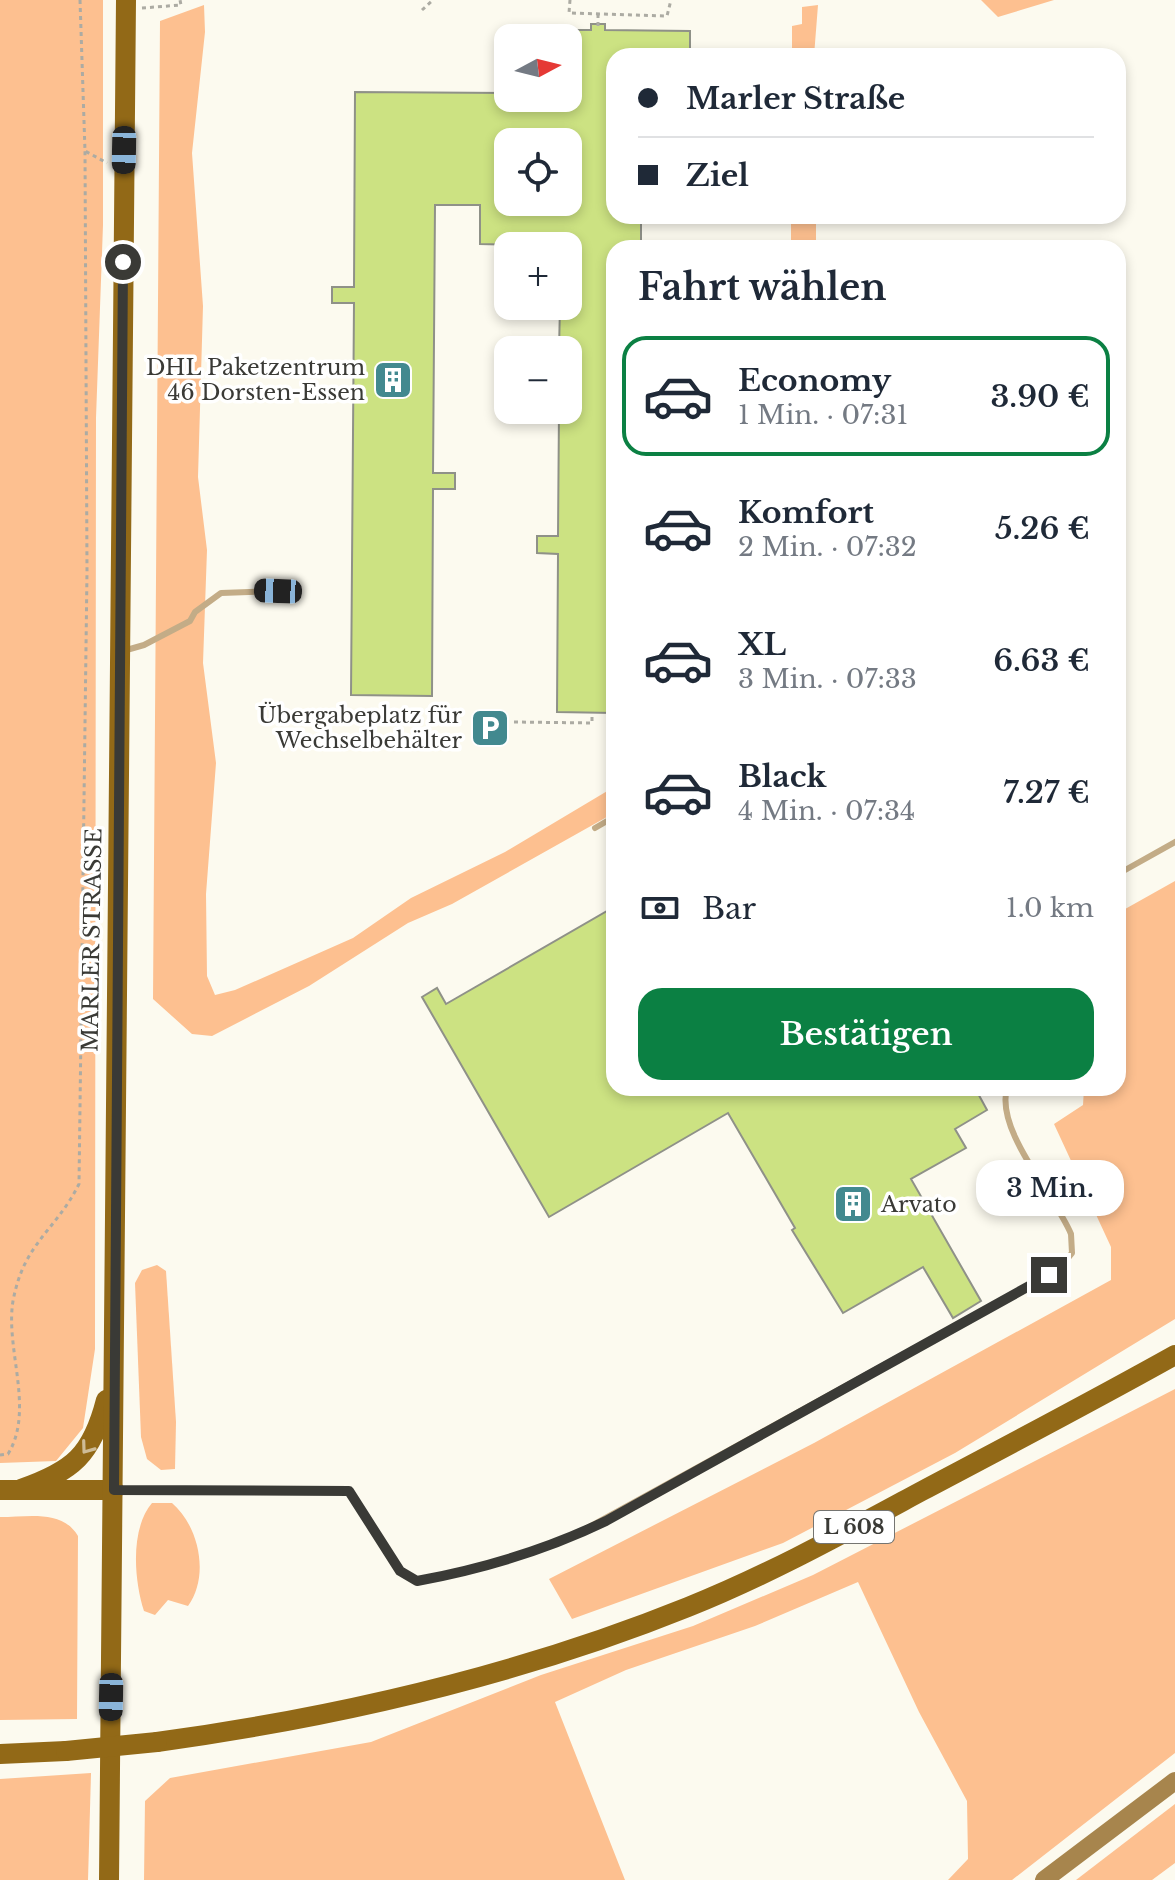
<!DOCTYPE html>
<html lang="de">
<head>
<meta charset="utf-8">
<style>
  body { margin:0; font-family:"Libre Baskerville",serif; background:#f6f6f7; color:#1f2937; height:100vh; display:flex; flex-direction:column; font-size:30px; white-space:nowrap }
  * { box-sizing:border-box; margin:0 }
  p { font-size:26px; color:#747a83 }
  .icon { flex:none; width:44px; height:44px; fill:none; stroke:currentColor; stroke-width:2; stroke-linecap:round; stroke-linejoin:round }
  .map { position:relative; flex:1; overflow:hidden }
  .sheet { position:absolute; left:606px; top:240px; width:520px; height:856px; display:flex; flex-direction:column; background:#fff; border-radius:24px; box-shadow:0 4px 12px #0003 }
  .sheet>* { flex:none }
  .top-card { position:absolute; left:606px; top:48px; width:520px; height:176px; border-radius:24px; box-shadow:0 4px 12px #0003; display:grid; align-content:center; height:176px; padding:0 32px; background:#fff }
  .needle { width:52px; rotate:83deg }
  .tools { position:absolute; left:494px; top:24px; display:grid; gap:16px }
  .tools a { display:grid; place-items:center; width:88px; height:88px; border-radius:16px; background:#fff; box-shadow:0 4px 12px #0003; font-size:40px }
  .end { position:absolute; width:36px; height:36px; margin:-18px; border:10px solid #3a3a36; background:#fff; box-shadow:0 0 0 4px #fff }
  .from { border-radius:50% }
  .bubble { position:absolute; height:56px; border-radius:24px; background:#fff; box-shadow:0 4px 12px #0003; font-size:26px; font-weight:600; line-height:56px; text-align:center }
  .car { position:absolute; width:24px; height:48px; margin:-24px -12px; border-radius:10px; box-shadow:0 0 6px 2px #0007; background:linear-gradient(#222 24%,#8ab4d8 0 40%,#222 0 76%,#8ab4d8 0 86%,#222 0) }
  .top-card b { display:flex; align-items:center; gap:28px; height:76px; font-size:30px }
  .top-card b+b { border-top:2px solid #e0e1e3 }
  .top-card i { width:20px; height:20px; background:#1f2937 }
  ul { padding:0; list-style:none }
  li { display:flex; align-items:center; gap:24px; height:120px; margin:0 16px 12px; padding:0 16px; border:4px solid transparent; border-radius:24px }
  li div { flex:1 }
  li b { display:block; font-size:30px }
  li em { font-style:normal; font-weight:600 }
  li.on { border-color:#0b8043 }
  li>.icon { width:72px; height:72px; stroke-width:1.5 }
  h2 { padding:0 32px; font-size:36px; line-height:96px }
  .pay { display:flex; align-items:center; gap:20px; height:88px; padding:0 32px; font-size:30px }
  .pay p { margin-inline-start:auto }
  .button { display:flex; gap:16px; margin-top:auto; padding:16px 32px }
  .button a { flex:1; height:92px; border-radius:24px; background:#0b8043; color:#fff; font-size:32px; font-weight:600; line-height:92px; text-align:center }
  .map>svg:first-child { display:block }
  .green { fill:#fdc090 }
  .building { fill:#cce282; stroke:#8f9188; stroke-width:2; fill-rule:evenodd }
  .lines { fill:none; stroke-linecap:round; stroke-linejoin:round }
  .path { stroke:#acaba3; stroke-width:3; stroke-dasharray:4 4; stroke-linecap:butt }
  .lane { stroke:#c3ac87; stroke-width:6 }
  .secondary { stroke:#a7854d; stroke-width:18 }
  .primary { stroke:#926917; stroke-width:20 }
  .primary-bridge { stroke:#926917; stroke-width:20 }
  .oneway { stroke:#cebc97 }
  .route { stroke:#3a3a36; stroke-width:10 }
  .labels { text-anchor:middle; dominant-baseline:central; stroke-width:7; stroke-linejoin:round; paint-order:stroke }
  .shield { fill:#fff; stroke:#757572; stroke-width:2 }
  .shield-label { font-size:20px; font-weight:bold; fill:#3a3a36 }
  .poi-label { font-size:22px; fill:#3a3a36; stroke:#fff; text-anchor:end }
  .street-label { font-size:22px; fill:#3a3a36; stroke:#fff }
</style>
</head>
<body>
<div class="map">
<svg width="1175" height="1880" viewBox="0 0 1175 1880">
  <rect width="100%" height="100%" fill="#fcfaef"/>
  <g class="green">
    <polygon points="0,0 103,0 103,225 96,418 95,1349 83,1428 56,1461 0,1463"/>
    <polygon points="981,0 1054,0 998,17"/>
    <polygon points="204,5 205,32 192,153 203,306 198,477 207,550 203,663 216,763 206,894 207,976 215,995 235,990 353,938 411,898 505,852 614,787 614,813 452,904 408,923 309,986 212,1036 192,1034 153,999 160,21"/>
    <polygon points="818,5 814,56 792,56 792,26 802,24 802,7"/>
    <rect x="791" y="216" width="25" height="32"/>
    <polygon points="1175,881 1175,1319 955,1453 783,1543 572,1619 549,1579 814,1443 1111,1280 1111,1247 1054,1124 1083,1105 1084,1088 1118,1088 1118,913"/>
    <polygon points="157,1265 166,1271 176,1422 175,1469 161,1470 147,1459 141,1437 135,1283 142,1270"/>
    <polygon points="1175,1389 1175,1753 1012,1880 948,1880 968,1859 967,1801 919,1712 858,1582 755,1626 626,1670 555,1702 625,1880 144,1880 145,1801 170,1778 371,1742 541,1675 693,1626 813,1575"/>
    <path d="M152,1503H172C199,1526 210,1576 188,1606L168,1600L155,1615L144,1611C134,1580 130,1529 152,1503Z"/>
    <path d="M0,1517C28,1517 62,1509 78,1536L77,1719L0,1720Z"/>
    <polygon points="91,1773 88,1880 0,1880 0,1779"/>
    <polygon points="1175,1804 1175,1863 1152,1880 1076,1880"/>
  </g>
  <g class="building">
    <path d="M591,24H605V30L690,31V56H614V216H641V248H614V713L557,712L558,554L537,553V536H558L559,410H568V350H559L560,306H568V246L480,244V205H435L433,473H455V489H433L432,696L351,695L354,303H332V287H354L355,92L508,93V98H568V93H577V55H568V30H591ZM508,142H568V202H508Z"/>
    <polygon points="614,907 614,1088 975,1088 987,1110 955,1129 966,1148 911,1179 981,1301 953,1318 923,1267 843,1313 792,1230 795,1228 728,1113 549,1217 422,997 437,988 446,1004"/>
  </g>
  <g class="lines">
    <g class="path">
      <polyline points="80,0 85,151 107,163"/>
      <polyline points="570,0 569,13 667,16 671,0"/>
      <polyline points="142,8 181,5 180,0"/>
      <polyline points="422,10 433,0"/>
      <polyline points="598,14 598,30"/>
      <polyline points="514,722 592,723 592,713"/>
      <path d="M0,1455L8,1454C35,1410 5,1349 13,1301C24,1242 55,1232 79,1184L87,571L85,151"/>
    </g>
    <g class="lane">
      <polyline points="123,651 144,645 190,621 195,612 221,593 278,591"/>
      <polyline points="595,828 614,817"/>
      <polyline points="1118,874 1175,842"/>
      <path d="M116,1490L349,1491L400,1571L417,1581L505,1561L569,1538L1059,1269L1072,1253L1071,1234C1055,1195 995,1131 1007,1088"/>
    </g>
    <polyline class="secondary" points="1044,1880 1175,1781"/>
    <g class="primary">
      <path d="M21,1489C73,1471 92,1455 106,1400"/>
      <polyline points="0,1490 114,1490"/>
      <path d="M157,1742C339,1717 517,1676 688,1607C768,1575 844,1533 920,1492C1005,1447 1091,1402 1175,1355"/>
      <polyline points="0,1754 66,1751"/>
      <polyline points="109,1880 126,0"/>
    </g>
    <polyline class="primary-bridge" points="66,1751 157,1742"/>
  </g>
  <defs><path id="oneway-chevron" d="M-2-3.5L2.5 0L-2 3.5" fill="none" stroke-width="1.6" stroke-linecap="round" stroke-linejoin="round" transform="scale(2)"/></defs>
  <use class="oneway" href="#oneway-chevron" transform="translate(87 1448) rotate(126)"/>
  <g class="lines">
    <path class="route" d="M123,262L114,1490L349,1491L400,1571L417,1581C482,1569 546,1550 606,1521L1049,1275"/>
  </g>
  <defs>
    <g id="building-square" transform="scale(2)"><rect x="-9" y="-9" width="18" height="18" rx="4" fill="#42898f" stroke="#fff"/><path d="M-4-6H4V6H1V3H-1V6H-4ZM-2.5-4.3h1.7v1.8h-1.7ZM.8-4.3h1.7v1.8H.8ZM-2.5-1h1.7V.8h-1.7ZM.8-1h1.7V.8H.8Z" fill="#fff"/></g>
    <g id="parking-square" transform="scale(2)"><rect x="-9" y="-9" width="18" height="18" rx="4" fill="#42898f" stroke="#fff"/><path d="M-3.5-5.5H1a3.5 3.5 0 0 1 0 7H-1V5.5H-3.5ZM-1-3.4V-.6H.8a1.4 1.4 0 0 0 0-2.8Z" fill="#fff"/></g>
  </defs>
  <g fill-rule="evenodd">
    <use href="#building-square" x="393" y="380"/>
    <use href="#parking-square" x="490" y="728"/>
    <use href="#building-square" x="853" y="1204"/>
  </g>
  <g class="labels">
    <rect class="shield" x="814" y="1511" width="80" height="32" rx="6"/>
    <g class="shield-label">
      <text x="854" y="1527">L 608</text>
    </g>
    <g class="poi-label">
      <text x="365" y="367">DHL Paketzentrum<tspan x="365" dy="25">46 Dorsten-Essen</tspan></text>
      <text x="462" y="715">Übergabeplatz für<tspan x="462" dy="25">Wechselbehälter</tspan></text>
      <text x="881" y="1204" text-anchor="start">Arvato</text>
    </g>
    <g class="street-label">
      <text transform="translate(92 940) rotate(-89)">MARLER STRASSE</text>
    </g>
  </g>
</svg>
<div class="tools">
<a><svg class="needle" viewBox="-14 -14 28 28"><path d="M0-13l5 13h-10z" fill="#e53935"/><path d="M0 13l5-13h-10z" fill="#747a83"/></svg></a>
<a><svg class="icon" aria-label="locate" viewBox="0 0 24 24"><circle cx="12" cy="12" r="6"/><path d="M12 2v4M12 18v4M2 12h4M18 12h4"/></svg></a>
<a>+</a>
<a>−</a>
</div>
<i class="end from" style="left:123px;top:262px"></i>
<i class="end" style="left:1049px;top:1275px"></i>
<div class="bubble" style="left:976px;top:1160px;width:148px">3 Min.</div>
<i class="car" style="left:124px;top:150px;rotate:181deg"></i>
<i class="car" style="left:278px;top:591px;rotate:272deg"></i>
<i class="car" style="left:111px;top:1697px;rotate:181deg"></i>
<div class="top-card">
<b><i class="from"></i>Marler Straße</b>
<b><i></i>Ziel</b>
</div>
<section class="sheet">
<h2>Fahrt wählen</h2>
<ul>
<li class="on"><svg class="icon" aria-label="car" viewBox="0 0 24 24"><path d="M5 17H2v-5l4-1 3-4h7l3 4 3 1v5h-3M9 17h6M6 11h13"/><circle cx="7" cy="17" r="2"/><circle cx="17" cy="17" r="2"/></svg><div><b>Economy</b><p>1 Min. · 07:31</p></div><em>3.90 €</em></li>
<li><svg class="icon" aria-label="car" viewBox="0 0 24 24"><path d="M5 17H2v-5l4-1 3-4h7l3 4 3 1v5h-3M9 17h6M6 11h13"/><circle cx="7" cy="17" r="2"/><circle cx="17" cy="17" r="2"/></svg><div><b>Komfort</b><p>2 Min. · 07:32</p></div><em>5.26 €</em></li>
<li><svg class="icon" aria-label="car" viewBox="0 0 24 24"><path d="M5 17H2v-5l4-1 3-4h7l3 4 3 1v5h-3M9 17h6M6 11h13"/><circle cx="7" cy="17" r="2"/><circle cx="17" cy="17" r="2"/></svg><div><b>XL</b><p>3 Min. · 07:33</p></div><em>6.63 €</em></li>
<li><svg class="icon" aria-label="car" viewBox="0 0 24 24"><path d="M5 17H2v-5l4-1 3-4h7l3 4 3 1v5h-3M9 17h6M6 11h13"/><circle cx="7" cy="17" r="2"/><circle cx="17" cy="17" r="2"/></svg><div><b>Black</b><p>4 Min. · 07:34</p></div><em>7.27 €</em></li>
</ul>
<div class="pay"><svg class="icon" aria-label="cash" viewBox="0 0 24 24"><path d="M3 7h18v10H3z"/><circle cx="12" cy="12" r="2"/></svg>Bar<p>1.0 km</p></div>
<div class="button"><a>Bestätigen</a></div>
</section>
</div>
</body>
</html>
